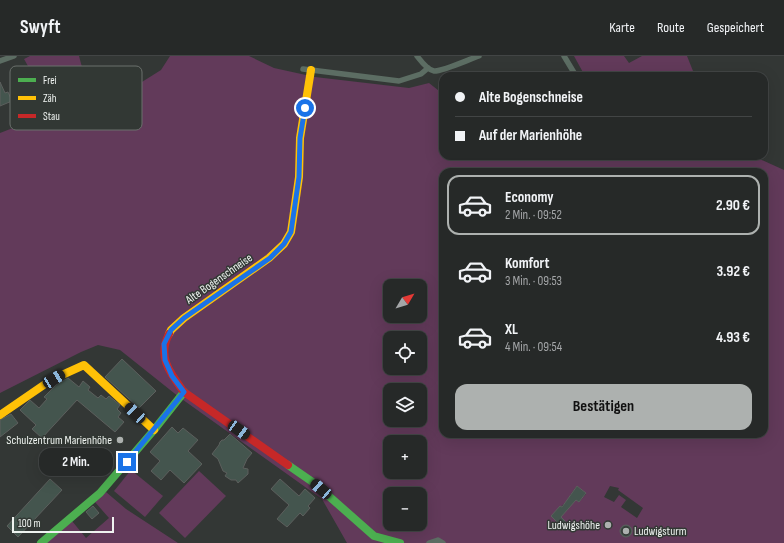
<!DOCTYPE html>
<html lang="de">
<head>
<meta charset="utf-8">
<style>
  body { margin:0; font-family:"Sofia Sans Condensed",sans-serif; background:#323534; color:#f1f3f6; height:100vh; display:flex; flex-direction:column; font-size:15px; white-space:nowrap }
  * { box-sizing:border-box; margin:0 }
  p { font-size:13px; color:#a4a6a8 }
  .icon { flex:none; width:22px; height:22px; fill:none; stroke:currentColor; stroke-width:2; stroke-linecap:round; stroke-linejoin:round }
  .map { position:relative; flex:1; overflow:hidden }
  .details { position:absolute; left:439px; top:112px; width:329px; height:270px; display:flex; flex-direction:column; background:#262928; border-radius:12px; box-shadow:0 4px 16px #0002,0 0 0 1px #424545 }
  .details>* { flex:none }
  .guide { position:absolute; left:439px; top:16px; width:329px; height:88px; border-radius:12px; box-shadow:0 4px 16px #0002,0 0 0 1px #424545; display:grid; align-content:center; height:88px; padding:0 16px; background:#262928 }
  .needle { width:26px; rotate:52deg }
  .tools { position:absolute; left:383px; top:223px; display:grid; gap:8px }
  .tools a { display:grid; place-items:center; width:44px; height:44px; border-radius:8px; background:#262928; box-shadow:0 4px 16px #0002,0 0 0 1px #424545; font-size:20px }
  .scale { position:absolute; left:12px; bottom:10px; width:102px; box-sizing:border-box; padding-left:4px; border:2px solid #eff3f0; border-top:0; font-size:11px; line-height:14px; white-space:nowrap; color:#eff3f0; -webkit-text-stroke:3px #323834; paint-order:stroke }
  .end { position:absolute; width:18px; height:18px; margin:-9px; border:5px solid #1a73e8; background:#fff; box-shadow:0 0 0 2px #fff }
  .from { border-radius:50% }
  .bubble { position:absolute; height:28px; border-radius:12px; background:#262928; box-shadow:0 4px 16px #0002,0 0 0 1px #424545; font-size:13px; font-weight:700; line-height:28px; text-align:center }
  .car { position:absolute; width:12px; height:24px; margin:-12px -6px; border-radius:5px; box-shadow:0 0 3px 1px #0007; background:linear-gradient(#222 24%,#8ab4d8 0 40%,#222 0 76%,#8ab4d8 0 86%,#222 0) }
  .guide b { display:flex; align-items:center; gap:14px; height:38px; font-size:15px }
  .guide b+b { border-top:1px solid #424545 }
  .guide i { width:10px; height:10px; background:#f1f3f6 }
  ul { padding:7px 0 0; list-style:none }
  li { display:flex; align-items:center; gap:12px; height:60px; margin:0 8px 6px; padding:0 8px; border:2px solid transparent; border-radius:12px }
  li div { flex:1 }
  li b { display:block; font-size:15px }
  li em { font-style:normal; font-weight:700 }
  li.selected { border-color:#adb1af }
  li>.icon { width:36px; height:36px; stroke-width:1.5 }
  .cta { display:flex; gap:8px; margin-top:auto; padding:8px 16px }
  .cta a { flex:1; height:46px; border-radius:12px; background:#adb1af; color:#111; font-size:16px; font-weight:700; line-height:46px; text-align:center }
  header { display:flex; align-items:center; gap:24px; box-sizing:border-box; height:56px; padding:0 20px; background:#262928; border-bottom:1px solid #424545 }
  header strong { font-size:19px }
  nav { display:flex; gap:22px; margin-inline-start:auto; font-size:14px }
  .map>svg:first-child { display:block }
  .green { fill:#623a5a; fill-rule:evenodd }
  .building { fill:#44554e; stroke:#5c5f5d }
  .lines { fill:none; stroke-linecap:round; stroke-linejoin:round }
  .street { stroke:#5c6d63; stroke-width:5.5 }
  .fast { stroke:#4caf50; stroke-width:8 }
  .slow { stroke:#ffc107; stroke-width:8 }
  .jam { stroke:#c62828; stroke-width:8 }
  .route { stroke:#1a73e8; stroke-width:5 }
  .poi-dot { fill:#adb1af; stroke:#323834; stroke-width:1.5 }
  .labels { text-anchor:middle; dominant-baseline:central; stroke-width:3; stroke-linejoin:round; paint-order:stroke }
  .street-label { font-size:12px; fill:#eff3f0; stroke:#323834 }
  .poi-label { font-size:12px; fill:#eff3f0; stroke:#323834; text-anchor:end }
  .key { fill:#323834; stroke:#6b706c; stroke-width:1 }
  .key-label { font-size:11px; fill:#eff3f0 }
</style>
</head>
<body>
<header>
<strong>Swyft</strong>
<nav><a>Karte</a><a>Route</a><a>Gespeichert</a></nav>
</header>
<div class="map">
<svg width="784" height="487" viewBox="0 0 784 487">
  <rect width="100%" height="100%" fill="#333735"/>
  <g class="green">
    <path d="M30,0H79L94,56L161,14L170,0H249L274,12L315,21L409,32L429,27L443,38V100H753L784,114V487H347L322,443L179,341L120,294L98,289L81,296L0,337V77L54,56L24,3ZM443,116H764V378H443ZM390,230H420V260H390ZM390,282H420V312H390ZM390,334H420V364H390ZM390,386H420V416H390ZM577,430L586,438L579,446L575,443L567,454L558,459L566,466L562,470L551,460L569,443L571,440L570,439ZM610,430L619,432L618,434L643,452L637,462L621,451L626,444L619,439L614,446L604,441ZM390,438H420V468H390Z"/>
    <polygon points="574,0 624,0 629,7 642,0 687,0 695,20 585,20"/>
    <polygon points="131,414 163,440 145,461 114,435"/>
    <polygon points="199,415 226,440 185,482 159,457"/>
    <polygon points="106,436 126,453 178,487 45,487 72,465 86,482 109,462 95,446"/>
  </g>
  <g class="building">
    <polygon points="0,26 5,37 8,36 12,45 0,50"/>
    <polygon points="122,303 156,335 139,352 105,321"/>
    <polygon points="68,322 79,331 83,325 90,331 88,334 98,342 101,339 106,343 109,340 120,349 117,353 121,357 118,361 124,366 115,376 77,344 42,382 32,373 36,369 20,354 30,344 39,352 47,343 44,341 57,328"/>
    <polygon points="11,358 18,367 0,381 0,364"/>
    <polygon points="172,371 178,377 183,372 198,384 188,395 202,408 184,427 170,414 161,424 151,415 160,405 150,396"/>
    <polygon points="230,378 252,397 247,403 243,412 248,413 248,418 238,427 236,424 231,424 225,420 227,417 223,415 218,403 212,398 219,389 220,386 222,384 224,384"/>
    <polygon points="50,423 62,434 18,481 7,470"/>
    <polygon points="280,423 299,440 305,433 315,442 308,450 310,452 303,460 300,457 287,471 277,463 289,449 271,433"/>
    <polygon points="577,430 586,437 579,446 576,444 561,461 566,466 562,471 551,460 560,450 562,451"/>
    <polygon points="93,450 99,457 92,463 86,456"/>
    <circle cx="626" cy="475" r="6"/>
  </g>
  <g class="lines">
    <g class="street">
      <path d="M417,0C421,5 427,14 434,15C441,16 470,3 479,0"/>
      <polyline points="564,0 576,20"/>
      <polyline points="0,5 14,0"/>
      <polyline points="303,13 399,25 421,18 428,12"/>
      <polyline points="429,487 438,484 443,487"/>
    </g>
    <g class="fast">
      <polyline points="288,409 314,427 374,480 400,487"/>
      <polyline points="41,487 100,437 154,374 184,336"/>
    </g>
    <g class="slow">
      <polyline points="169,278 171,274 184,262 269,202 284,188 291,176 299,121 300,82 311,14"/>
      <polyline points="0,359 51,324 84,309 154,374"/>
    </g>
    <path class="jam" d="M169,278C157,301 170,317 184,336L288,409"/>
  </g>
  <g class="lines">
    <polyline class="route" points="127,406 184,336 172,320 165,304 164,288 171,274 184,262 270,202 284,188 291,176 299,121 300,82 305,52"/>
  </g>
  <g class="poi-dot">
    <circle cx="120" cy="384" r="4"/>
    <circle cx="608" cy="469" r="4"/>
    <circle cx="626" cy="475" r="4"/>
  </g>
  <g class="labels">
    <g class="street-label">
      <text transform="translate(219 223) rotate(-35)">Alte Bogenschneise</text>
    </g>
    <g class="poi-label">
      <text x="112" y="384">Schulzentrum Marienhöhe</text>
      <text x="600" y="469">Ludwigshöhe</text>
      <text x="634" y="475" text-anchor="start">Ludwigsturm</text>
    </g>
  </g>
  <rect x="10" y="10" width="132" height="64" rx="6" class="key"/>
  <rect x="18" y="22" width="18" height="4" fill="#4caf50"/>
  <rect x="18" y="40" width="18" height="4" fill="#ffc107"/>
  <rect x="18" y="58" width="18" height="4" fill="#c62828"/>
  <g class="key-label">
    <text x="43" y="28">Frei</text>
    <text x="43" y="46">Zäh</text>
    <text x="43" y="64">Stau</text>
  </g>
</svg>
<div class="tools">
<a><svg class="needle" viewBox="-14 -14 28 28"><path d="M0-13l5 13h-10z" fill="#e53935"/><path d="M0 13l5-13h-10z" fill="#a4a6a8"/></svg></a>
<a><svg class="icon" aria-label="locate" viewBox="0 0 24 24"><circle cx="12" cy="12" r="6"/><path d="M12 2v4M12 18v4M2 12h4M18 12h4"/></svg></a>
<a><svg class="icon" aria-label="layers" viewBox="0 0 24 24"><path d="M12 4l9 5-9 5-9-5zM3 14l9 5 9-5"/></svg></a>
<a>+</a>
<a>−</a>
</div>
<div class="scale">100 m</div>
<i class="end from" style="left:305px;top:52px"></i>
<i class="end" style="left:127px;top:406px"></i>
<div class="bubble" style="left:39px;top:392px;width:74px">2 Min.</div>
<i class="car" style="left:54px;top:323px;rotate:59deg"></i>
<i class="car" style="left:135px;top:357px;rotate:313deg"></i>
<i class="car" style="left:239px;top:374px;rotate:125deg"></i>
<i class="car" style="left:321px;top:433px;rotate:311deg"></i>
<div class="guide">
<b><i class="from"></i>Alte Bogenschneise</b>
<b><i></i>Auf der Marienhöhe</b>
</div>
<section class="details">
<ul>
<li class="selected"><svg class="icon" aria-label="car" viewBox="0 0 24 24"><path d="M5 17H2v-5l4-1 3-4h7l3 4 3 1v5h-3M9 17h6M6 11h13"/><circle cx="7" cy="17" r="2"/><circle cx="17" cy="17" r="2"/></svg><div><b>Economy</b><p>2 Min. · 09:52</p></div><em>2.90 €</em></li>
<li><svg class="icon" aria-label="car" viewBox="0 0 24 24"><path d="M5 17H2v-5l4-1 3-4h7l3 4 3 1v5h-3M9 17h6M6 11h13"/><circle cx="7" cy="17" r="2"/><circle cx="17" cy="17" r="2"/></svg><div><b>Komfort</b><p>3 Min. · 09:53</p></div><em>3.92 €</em></li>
<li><svg class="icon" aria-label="car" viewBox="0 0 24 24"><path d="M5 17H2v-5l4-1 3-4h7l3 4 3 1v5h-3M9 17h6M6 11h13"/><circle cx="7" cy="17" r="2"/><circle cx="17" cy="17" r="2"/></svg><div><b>XL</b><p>4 Min. · 09:54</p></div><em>4.93 €</em></li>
</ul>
<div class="cta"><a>Bestätigen</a></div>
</section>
</div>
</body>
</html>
